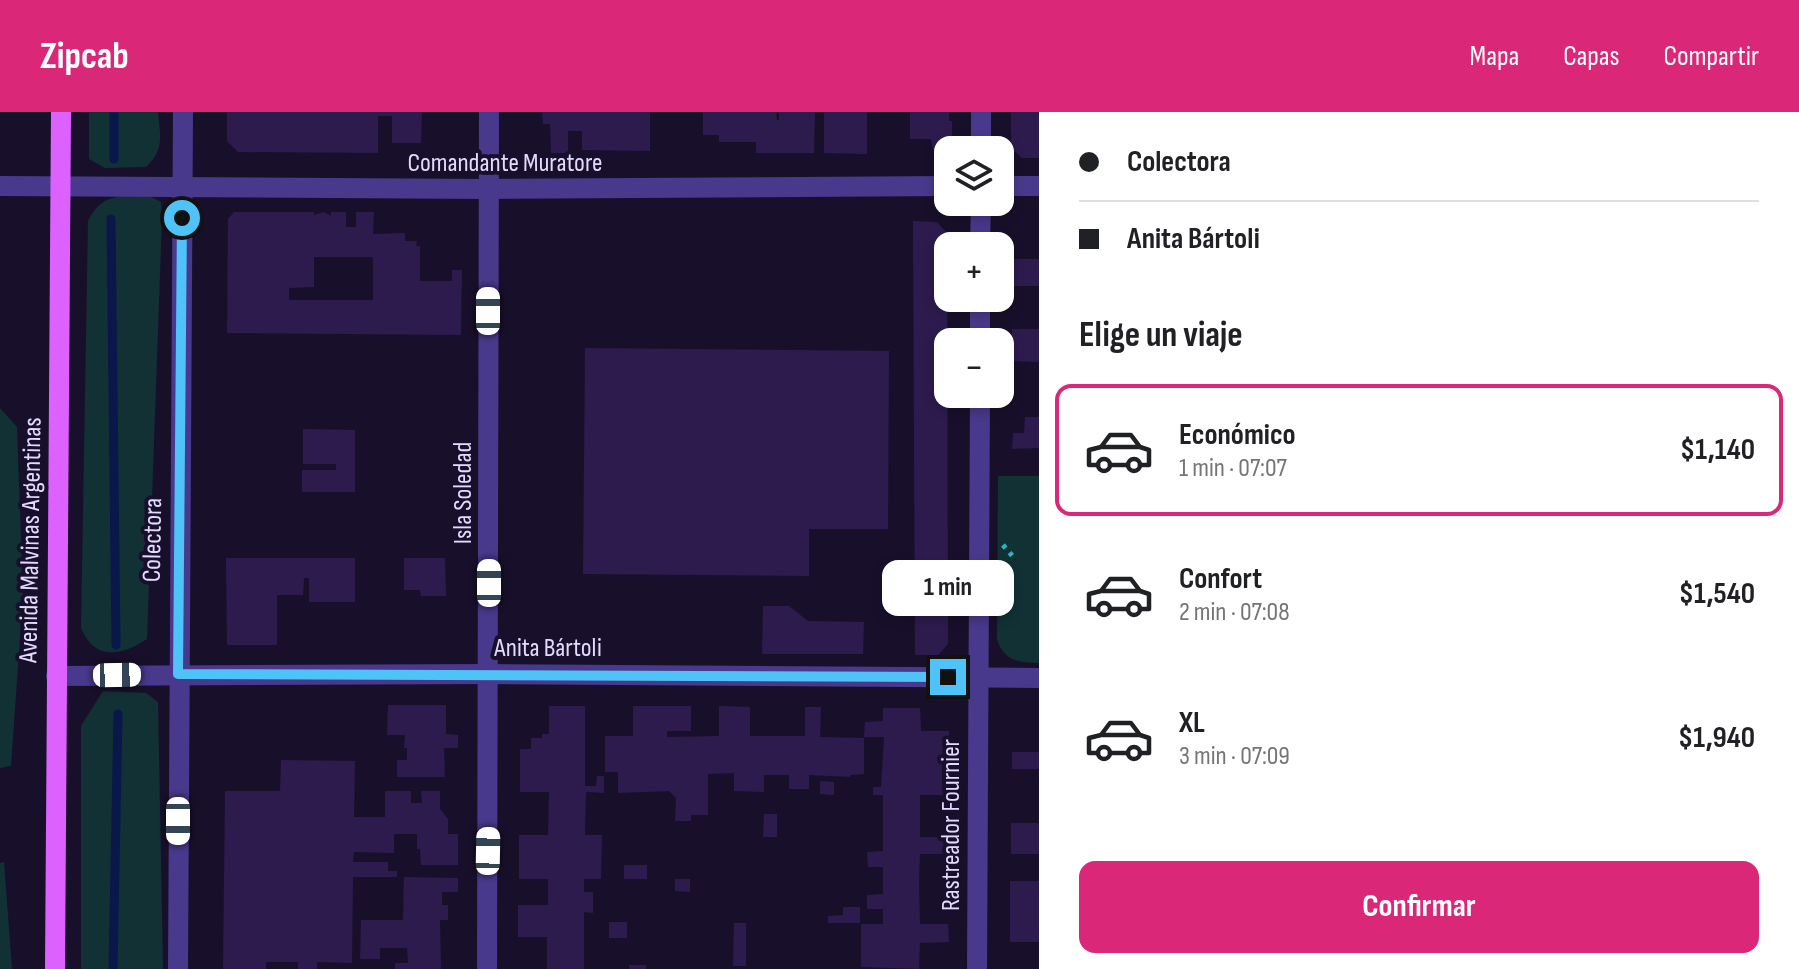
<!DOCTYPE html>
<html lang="es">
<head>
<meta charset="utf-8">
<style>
  body { margin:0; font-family:"Sofia Sans Condensed",sans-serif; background:#f6f6f6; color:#202124; height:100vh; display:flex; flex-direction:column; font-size:30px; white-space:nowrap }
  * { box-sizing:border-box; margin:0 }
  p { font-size:26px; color:#757577 }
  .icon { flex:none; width:44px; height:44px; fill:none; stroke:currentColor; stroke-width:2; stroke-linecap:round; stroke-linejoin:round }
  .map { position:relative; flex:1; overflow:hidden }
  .details { display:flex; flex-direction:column; background:#fff; width:760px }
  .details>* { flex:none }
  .guide { display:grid; align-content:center; height:176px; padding:0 40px; background:#fff }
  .tools { position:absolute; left:934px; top:24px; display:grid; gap:16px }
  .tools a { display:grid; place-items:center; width:80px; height:80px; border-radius:16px; background:#fff; box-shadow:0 4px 12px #0003; font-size:40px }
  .end { position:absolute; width:36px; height:36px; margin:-18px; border:10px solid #4fc3f7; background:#111; box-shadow:0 0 0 4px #111 }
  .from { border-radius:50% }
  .bubble { position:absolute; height:56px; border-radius:16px; background:#fff; box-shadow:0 4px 12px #0003; font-size:26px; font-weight:700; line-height:56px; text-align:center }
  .car { position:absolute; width:24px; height:48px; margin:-24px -12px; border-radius:10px; box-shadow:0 0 6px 2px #0007; background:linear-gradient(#fff 24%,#345 0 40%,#fff 0 76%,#345 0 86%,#fff 0) }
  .guide b { display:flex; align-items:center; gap:28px; height:76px; font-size:30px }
  .guide b+b { border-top:2px solid #e0e0e0 }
  .guide i { width:20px; height:20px; background:#202124 }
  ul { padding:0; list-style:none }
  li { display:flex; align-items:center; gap:24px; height:132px; margin:0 16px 12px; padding:0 24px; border:4px solid transparent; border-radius:16px }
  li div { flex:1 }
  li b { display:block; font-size:30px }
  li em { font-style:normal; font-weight:700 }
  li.current { border-color:#db2777 }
  li>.icon { width:72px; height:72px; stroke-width:1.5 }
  h2 { padding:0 40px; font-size:36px; line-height:96px }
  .button { display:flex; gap:16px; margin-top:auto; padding:16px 40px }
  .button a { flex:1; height:92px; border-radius:16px; background:#db2777; color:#fff; font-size:32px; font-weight:700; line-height:92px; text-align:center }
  header { display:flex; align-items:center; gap:48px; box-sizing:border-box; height:112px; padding:0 40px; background:#db2777; color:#fff }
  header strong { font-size:38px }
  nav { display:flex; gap:44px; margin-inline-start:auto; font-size:28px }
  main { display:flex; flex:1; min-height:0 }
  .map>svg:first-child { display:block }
  .green { fill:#123135 }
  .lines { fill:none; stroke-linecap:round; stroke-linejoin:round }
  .stream { stroke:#09174b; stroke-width:9 }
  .building { fill:#2d1b4d; fill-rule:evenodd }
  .path { stroke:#2bb4c1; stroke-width:5; stroke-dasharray:4 6; stroke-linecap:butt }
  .street { stroke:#49398c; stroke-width:20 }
  .primary { stroke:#dc61ff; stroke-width:20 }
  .route { stroke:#4fc3f7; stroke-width:10 }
  .labels { text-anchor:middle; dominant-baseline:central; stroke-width:8; stroke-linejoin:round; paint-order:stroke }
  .street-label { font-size:26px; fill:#e3daff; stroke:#18102b }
</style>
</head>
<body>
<header>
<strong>Zipcab</strong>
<nav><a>Mapa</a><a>Capas</a><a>Compartir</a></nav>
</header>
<main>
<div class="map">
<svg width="1039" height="857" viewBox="0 0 1039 857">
  <rect width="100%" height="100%" fill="#18102b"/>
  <g class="green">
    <path d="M89,0H158C160,24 165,37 146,55L105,56L89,47Z"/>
    <path d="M148,83L161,90L162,106L147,527C121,544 95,549 81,516L88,109C103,80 119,85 148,83Z"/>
    <polygon points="0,296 17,315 23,483 11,654 0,656"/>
    <path d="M998,364H1039V551C1018,551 1003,548 997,527Z"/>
    <polygon points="103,579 146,581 158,590 163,857 81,857 81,614"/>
    <polygon points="4,750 12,857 0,857 0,751"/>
  </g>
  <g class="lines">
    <g class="stream">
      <polyline points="114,0 114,47"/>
      <polyline points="111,107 116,533"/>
      <polyline points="113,857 118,602"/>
    </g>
  </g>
  <g class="building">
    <polygon points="227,0 422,0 421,31 392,31 392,4 378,4 378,41 238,40 227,29"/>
    <polygon points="542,0 650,0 650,39 582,38 582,19 568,19 568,41 551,41 550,12 543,12"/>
    <polygon points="703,0 776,0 777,8 779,8 779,0 815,0 814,41 756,41 756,30 719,30 719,23 703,23"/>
    <polygon points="824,0 867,0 867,42 824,41"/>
    <polygon points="910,0 949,0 949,9 952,9 952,31 944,38 933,38 931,27 910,27"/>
    <polygon points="1011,0 1039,0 1039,46 1022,46 1011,36"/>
    <path d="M234,100H314V103L324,100L331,104V100H346V115H356V100H374L373,122L405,121V129H417L416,134H420V169H452V158H462L461,223L227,221L228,107ZM314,145H373V188H289V176L314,175Z"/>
    <polygon points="913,109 937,110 947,121 948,532 938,543 915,543"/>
    <rect x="1012" y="147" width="27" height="27"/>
    <polygon points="1012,217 1039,217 1039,250 1012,249"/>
    <polygon points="585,236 889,239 888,417 809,417 809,464 583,462"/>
    <polygon points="1025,305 1039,305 1039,336 1012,337 1013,321 1024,321"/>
    <polygon points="303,317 355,318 355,380 302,380 302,358 336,358 336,352 303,352"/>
    <polygon points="226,446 355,446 355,490 309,490 309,466 304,466 303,483 277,483 277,533 227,533"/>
    <polygon points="404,446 445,446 446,484 421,484 420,478 404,478"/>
    <polygon points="763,494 789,494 808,509 864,510 863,542 762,542"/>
    <polygon points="388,593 446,593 446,622 458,623 458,636 444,636 445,665 397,665 397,648 407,648 407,636 404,636 405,623 387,623"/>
    <polygon points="549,594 585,594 585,674 596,674 597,664 604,664 604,681 586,680 585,723 602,723 601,767 584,767 584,780 593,780 593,801 584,800 584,857 547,857 547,825 518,825 518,793 548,793 548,767 519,767 519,723 548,723 549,680 520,680 520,637 531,637 531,626 542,626 542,622 549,622"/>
    <polygon points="633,594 691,594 691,619 667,619 667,625 719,624 719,594 750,595 750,624 805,624 805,595 821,595 820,625 864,626 864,662 850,663 850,665 809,663 809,677 789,677 789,663 764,663 764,680 734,679 734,661 708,662 708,703 691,703 691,709 675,709 676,686 669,679 618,681 618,660 605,660 605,624 633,624"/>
    <polygon points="883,596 920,596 921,619 949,619 949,683 920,683 920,725 949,725 949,742 920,742 919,769 920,812 948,812 949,830 920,831 919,857 861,855 861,812 883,812 883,797 867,797 867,783 883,782 883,755 868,755 867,740 883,739 883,683 873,683 873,675 881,675 884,625 864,625 865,610 883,609"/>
    <rect x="1012" y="640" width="27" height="17"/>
    <polygon points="281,648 355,649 354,705 385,705 385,679 411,679 411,691 422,691 421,679 440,679 440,697 448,707 448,722 458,722 458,753 421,753 420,737 417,737 417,722 394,722 394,741 354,740 353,750 388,750 388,759 397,759 397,765 353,765 352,851 317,850 317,857 298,857 298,850 266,850 266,857 223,857 225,679 280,679"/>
    <polygon points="820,669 834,670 834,683 820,682"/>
    <polygon points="764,702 777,702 777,725 763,725"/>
    <rect x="1011" y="711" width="28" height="31"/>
    <rect x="624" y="753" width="23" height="14"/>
    <polygon points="404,765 458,766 458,780 442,780 442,793 448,793 448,808 440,808 441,857 395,857 395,851 408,851 407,836 380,836 380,847 360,847 361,808 403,808"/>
    <polygon points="675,767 690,767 690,780 675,779"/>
    <rect x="1010" y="769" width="29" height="61"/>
    <polygon points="843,795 860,795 860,811 828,811 828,804 843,803"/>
    <rect x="609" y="810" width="18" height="16"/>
    <polygon points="734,811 746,811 746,854 733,854"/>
    <rect x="629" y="853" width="17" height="4"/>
  </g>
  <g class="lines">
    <polyline class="path" points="1003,433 1015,447"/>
    <g class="street">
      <polyline points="981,38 981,0"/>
      <polyline points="0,74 488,77 948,74"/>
      <polyline points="1000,74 1039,74"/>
      <polyline points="980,134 981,90"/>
      <polyline points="980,230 980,186"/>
      <polyline points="56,564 489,562 1039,566"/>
      <polyline points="178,857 183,0"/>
      <polyline points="487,857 489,0"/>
      <polyline points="977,857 980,282"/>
    </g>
    <polyline class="primary" points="55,857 61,0"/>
  </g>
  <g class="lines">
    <polyline class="route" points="182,106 178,562 948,565"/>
  </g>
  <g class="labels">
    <g class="street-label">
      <text x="505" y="51">Comandante Muratore</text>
      <text transform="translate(463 381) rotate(-90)">Isla Soledad</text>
      <text transform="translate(31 428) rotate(-89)">Avenida Malvinas Argentinas</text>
      <text transform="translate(153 428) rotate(-89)">Colectora</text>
      <text x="548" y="536">Anita Bártoli</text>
      <text transform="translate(951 713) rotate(-90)">Rastreador Fournier</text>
    </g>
  </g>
</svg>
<div class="tools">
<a><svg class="icon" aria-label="layers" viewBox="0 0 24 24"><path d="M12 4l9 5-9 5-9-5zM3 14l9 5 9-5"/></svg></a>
<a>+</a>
<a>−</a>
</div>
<i class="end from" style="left:182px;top:106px"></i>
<i class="end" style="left:948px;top:565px"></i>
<div class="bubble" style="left:882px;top:448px;width:132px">1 min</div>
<i class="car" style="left:488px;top:199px;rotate:0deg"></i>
<i class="car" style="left:489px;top:471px;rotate:0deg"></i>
<i class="car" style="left:117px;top:563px;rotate:89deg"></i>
<i class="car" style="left:178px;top:709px;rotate:180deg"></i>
<i class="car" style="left:488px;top:739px;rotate:1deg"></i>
</div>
<section class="details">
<div class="guide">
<b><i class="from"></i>Colectora</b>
<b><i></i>Anita Bártoli</b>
</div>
<h2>Elige un viaje</h2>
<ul>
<li class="current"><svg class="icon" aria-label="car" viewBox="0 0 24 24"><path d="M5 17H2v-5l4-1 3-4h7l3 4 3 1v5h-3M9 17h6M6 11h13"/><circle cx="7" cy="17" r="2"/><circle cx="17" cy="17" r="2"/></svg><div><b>Económico</b><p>1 min · 07:07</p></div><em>$1,140</em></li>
<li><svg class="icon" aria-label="car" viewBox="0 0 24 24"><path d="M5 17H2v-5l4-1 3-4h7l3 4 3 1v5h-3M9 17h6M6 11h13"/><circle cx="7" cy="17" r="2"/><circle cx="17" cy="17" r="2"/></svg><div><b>Confort</b><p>2 min · 07:08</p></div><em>$1,540</em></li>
<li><svg class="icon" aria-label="car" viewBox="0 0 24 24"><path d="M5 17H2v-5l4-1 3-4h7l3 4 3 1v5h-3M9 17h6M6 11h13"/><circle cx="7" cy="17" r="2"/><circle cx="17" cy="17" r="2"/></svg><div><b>XL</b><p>3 min · 07:09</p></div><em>$1,940</em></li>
</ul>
<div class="button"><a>Confirmar</a></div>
</section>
</main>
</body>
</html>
